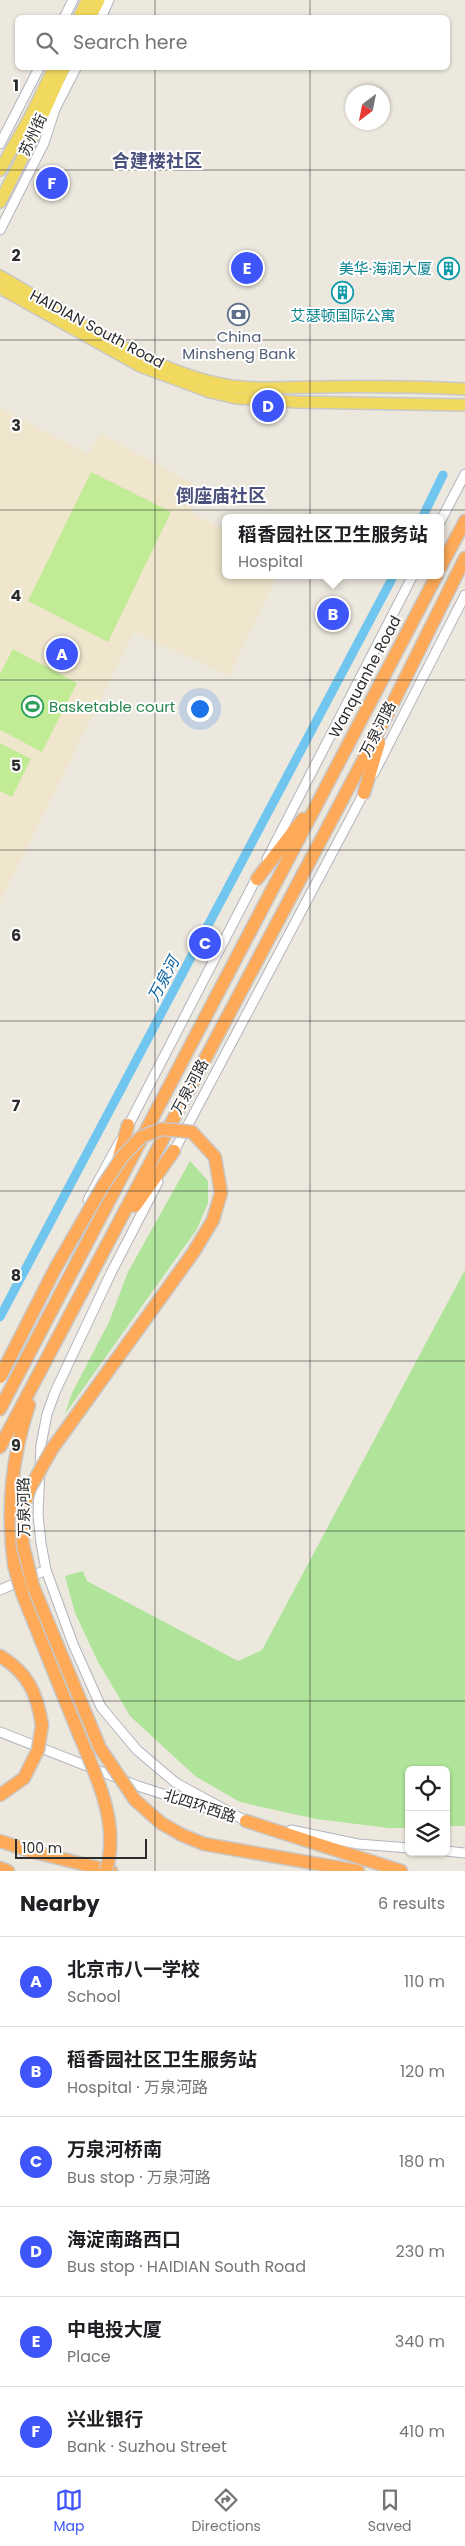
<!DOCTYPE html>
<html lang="en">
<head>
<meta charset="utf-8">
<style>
  :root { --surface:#fff; --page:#f6f6f6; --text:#202124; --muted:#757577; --line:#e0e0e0; --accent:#3e55fa }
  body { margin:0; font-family:Poppins,"Noto Sans SC",sans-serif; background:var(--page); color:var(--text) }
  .controls { position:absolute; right:15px; bottom:15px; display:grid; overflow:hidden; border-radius:8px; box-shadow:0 1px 4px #0004 }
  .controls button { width:45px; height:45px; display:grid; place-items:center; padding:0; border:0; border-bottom:1px solid var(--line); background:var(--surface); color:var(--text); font:25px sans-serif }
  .compass { position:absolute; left:345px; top:85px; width:45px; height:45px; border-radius:50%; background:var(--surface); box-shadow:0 1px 4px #0004; rotate:212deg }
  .scale { position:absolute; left:15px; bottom:12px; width:132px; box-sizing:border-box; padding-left:5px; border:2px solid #2c2c2c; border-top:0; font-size:14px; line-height:18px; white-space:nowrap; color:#2c2c2c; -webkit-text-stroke:4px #fff; paint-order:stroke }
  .you { position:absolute; left:199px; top:708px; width:18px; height:18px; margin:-12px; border:4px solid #fff; border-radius:50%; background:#1a73e8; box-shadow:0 0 0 8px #1a73e833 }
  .badge { display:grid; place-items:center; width:32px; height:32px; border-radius:50%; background:var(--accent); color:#fff; font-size:16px; font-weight:700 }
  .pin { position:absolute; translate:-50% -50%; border:2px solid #fff; box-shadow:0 1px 5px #0006 }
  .popup { position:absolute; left:222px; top:514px; width:222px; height:65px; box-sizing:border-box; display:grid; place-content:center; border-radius:8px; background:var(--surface); filter:drop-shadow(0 1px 4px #0005); font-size:16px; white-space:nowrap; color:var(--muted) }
  .popup b { font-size:19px; color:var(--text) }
  .popup::after { content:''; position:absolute; left:50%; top:100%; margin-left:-10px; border:10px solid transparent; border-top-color:var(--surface) }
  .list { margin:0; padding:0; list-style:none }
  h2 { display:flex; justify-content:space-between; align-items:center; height:65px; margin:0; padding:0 20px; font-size:21px }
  h2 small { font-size:16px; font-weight:400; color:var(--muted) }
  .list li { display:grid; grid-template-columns:32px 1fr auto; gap:15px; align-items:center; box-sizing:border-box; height:90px; padding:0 20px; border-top:1px solid var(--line) }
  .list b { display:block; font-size:19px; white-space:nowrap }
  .list p { margin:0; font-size:16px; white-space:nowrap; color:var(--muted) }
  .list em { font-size:16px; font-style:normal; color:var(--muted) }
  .icon { flex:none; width:28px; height:28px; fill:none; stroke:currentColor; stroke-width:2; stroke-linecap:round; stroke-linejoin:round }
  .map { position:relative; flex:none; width:465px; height:1871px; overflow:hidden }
  .search { position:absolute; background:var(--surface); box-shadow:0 1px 4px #0004; left:15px; right:15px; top:15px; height:55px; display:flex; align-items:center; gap:12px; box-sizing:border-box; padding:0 18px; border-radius:8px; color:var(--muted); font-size:19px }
  .sheet { height:605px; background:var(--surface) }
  nav { display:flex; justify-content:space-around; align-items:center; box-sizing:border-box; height:70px; border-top:1px solid var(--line); background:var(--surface); font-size:14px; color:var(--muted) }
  nav a { display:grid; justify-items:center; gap:2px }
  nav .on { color:var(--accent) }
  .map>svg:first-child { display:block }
  .education { fill:#efe6cd }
  .green { fill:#afe49a }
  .pitch { fill:#c2eb96 }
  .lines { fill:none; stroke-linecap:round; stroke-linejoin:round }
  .canal { stroke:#71c6ef; stroke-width:9 }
  .minor-casing { stroke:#b2b3bf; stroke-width:11 }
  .major-casing { stroke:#c8c8c8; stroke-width:14 }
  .highway-casing { stroke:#c8c8c8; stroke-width:15 }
  .minor { stroke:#fff; stroke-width:9 }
  .major { stroke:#f1d85f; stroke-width:11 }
  .highway { stroke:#feaa58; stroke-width:12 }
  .highway-bridge-casing { stroke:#c8c8c8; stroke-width:15; stroke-linecap:butt }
  .highway-bridge { stroke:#feaa58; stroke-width:12 }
  .grid { fill:none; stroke:#2c2c2c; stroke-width:1; stroke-opacity:0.55 }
  .labels { text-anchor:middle; stroke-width:4; stroke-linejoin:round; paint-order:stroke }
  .street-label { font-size:15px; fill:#2c2c2c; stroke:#fff }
  .culture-label { font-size:15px; fill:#0d838f; stroke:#fff; text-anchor:end }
  .service-label { font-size:15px; fill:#4e5e75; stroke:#fff }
  .leisure-label { font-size:15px; fill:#27864d; stroke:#fff; text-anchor:start }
  .water-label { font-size:16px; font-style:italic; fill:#0d639e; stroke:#fff }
  .quarter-label { font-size:18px; font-weight:bold; fill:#4b517d; stroke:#fff }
  .grid-label { font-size:16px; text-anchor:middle; font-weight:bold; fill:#2c2c2c; stroke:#fff; stroke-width:4; stroke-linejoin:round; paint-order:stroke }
</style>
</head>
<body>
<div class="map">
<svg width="465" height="1871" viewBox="0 0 465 1871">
  <rect width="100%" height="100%" fill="#ede8de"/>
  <path class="education" d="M0,408L89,454L100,433L201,488L191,512L225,530V575H278L229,676L134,632L0,903Z"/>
  <g class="green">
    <path d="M190,1161L208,1181V1203L197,1229L65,1414L72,1393L109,1322L128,1272Z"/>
    <path d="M465,1270V1826H446V1770H409V1828H389L316,1819L240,1802L195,1776L130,1716L97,1660L75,1613L65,1576L83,1571L87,1581L238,1661L262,1650Z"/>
  </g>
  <g class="pitch">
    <path d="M91,472L171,512L108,642L28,601Z"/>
    <path d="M13,649L77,683L42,752L0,730V674Z"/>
    <path d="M0,743L31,759L12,797L0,791Z"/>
  </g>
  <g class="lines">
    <g class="canal">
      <path d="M422,518L443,475"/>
      <path d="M0,1317L394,575"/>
    </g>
    <defs>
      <g id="minor">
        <path d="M64,18L73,0"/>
        <path d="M101,18L109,0"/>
        <path d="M0,144L39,68"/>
        <path d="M0,230L44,143L55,109L76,68"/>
        <path d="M440,522L465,474"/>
        <path d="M374,773L465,595"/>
        <path d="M267,859L413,575"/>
        <path d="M126,1130L258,875"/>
        <path d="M172,1155L366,789"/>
        <path d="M158,1182L111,1273L55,1392L47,1414L41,1445L38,1515L41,1543L46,1570L73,1644L101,1707L137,1750L176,1783L246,1821"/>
        <path d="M88,1200L120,1141"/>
        <path d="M0,1590L46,1570"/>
        <path d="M0,1732L138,1786L225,1814"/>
        <path d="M291,1830L358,1844L409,1848"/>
        <path d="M446,1851L465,1853"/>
      </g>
      <g id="major">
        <path d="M79,18L87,0"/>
        <path d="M90,18L99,0"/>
        <path d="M0,170L30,117L54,68"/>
        <path d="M0,202L33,137L64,68"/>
        <path d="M0,276C70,316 151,373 231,386C261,390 288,387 318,387C367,386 416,387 465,389"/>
        <path d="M0,288L140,366L210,392L236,398L296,402L465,405"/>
      </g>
      <g id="highway">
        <path d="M440,568L465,521"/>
        <path d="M364,793L379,743"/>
        <path d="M257,879L303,819"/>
        <path d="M117,1164L128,1125"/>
        <path d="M135,1206L174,1151"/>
        <path d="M0,1409L437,575"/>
        <path d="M0,1447L387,715L465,558"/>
        <path d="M14,1565C7,1509 11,1459 29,1405"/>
        <path d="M22,1593L76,1727"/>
        <path d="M0,1656C28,1673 37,1693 42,1725"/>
        <path d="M0,1795L24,1778"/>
        <path d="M246,1821L401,1871"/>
        <path d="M182,1835L204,1844L358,1871"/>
        <path d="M0,1841L30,1851L111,1871"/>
        <path d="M0,1868L8,1871"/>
      </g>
    </defs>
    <use href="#minor" class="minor-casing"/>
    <use href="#major" class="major-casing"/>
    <use href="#highway" class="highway-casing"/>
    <use href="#minor" class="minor"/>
    <use href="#major" class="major"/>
    <use href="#highway" class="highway"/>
    <defs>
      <g id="highway-bridge">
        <path d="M0,1377L56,1267L104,1184L122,1157L141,1137L162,1129L192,1132L215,1157L221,1193L213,1220L193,1253L52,1449L30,1488L24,1505L22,1523L23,1545L33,1586L100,1748L135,1800L161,1823L182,1835"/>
        <path d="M14,1565L22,1593"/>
        <path d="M76,1727C94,1772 121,1821 106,1871"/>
        <path d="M24,1778L38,1750L42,1725"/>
      </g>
    </defs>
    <use href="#highway-bridge" class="highway-bridge-casing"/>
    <use href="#highway-bridge" class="highway-bridge"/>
  </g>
  <path class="grid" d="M155,0V18M310,0V18M155,68V1871M310,68V1871M0,170H465M0,340H465M0,510H465M0,680H465M0,850H465M0,1021H465M0,1191H465M0,1361H465M0,1531H465M0,1701H465"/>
  <defs>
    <symbol id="building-ring" viewBox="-11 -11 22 22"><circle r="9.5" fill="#fff" stroke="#0f9aa8" stroke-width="1.5"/><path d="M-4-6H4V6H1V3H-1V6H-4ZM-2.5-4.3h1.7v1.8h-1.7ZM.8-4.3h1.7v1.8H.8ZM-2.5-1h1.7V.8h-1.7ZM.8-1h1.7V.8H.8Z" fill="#0f9aa8"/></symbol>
    <symbol id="bank-ring" viewBox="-11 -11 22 22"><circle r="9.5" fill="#fff" stroke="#5c6f8a" stroke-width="1.5"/><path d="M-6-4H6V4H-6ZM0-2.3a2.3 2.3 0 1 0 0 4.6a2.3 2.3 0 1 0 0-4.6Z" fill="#5c6f8a"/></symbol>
    <symbol id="stadium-ring" viewBox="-11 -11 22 22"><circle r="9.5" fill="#fff" stroke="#2e9e5b" stroke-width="1.5"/><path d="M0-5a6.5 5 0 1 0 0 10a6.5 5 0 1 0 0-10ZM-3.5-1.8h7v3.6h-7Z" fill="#2e9e5b"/></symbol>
  </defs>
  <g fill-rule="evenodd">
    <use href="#building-ring" x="436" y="256" width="25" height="25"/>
    <use href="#building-ring" x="330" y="280" width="25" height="25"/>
    <use href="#bank-ring" x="226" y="302" width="25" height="25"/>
    <use href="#stadium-ring" x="20" y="694" width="25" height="25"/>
  </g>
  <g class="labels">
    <g class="street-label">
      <text transform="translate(33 135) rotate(-65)" y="5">苏州街</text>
      <text transform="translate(97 329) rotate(28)" y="5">HAIDIAN South Road</text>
      <text transform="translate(365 677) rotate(-62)" y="5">Wanquanhe Road</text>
      <text transform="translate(378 729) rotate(-63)" y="5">万泉河路</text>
      <text transform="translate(190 1087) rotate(-62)" y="5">万泉河路</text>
      <text transform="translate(24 1507) rotate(-91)" y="5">万泉河路</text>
      <text transform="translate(200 1806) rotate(18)" y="5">北四环西路</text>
    </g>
    <g class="culture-label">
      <text x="432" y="274">美华·海润大厦</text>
      <text x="343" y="321" text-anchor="middle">艾瑟顿国际公寓</text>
    </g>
    <g class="service-label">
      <text x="239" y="342">China<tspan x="239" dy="17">Minsheng Bank</tspan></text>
    </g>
    <g class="leisure-label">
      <text x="49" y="712">Basketable court</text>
    </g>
    <g class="water-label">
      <text transform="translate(163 979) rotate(-62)" y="6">万泉河</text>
    </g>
    <g class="quarter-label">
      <text x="157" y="167">合建楼社区</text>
      <text x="221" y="502">倒座庙社区</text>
    </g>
  </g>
  <g class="grid-label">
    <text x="16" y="91">1</text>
    <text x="16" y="261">2</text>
    <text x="16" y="431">3</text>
    <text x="16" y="601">4</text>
    <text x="16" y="771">5</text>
    <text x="16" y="941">6</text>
    <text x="16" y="1111">7</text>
    <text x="16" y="1281">8</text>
    <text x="16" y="1451">9</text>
  </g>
</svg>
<div class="controls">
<button><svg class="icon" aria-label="locate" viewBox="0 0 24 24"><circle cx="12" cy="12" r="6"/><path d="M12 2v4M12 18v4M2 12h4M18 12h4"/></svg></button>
<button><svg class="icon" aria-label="layers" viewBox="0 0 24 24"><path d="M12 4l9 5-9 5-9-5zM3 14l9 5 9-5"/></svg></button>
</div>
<svg class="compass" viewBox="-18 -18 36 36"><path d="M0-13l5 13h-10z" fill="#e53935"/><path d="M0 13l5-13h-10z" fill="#757577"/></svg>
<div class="scale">100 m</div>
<div class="you"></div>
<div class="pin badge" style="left:62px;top:654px">A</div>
<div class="pin badge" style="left:333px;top:614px">B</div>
<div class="popup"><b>稻香园社区卫生服务站</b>Hospital</div>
<div class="pin badge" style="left:205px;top:943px">C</div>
<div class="pin badge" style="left:268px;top:406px">D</div>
<div class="pin badge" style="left:247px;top:268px">E</div>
<div class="pin badge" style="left:52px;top:183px">F</div>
<div class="search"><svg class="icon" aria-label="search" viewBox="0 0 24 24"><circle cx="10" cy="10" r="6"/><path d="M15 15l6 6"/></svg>Search here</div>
</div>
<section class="sheet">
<h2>Nearby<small>6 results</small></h2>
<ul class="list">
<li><span class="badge">A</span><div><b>北京市八一学校</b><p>School</p></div><em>110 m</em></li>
<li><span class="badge">B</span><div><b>稻香园社区卫生服务站</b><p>Hospital · 万泉河路</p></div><em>120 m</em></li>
<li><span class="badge">C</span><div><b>万泉河桥南</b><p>Bus stop · 万泉河路</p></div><em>180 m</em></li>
<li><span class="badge">D</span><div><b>海淀南路西口</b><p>Bus stop · HAIDIAN South Road</p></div><em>230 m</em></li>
<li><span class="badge">E</span><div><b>中电投大厦</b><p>Place</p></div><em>340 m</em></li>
<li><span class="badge">F</span><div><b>兴业银行</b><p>Bank · Suzhou Street</p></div><em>410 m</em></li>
</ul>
</section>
<nav>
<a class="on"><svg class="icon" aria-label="map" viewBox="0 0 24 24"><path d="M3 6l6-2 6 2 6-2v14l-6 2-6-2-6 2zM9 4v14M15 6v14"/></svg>Map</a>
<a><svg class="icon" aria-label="directions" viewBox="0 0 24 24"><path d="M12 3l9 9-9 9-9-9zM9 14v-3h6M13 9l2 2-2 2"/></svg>Directions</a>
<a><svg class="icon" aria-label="saved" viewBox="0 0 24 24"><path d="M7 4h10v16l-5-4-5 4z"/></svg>Saved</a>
</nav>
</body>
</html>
